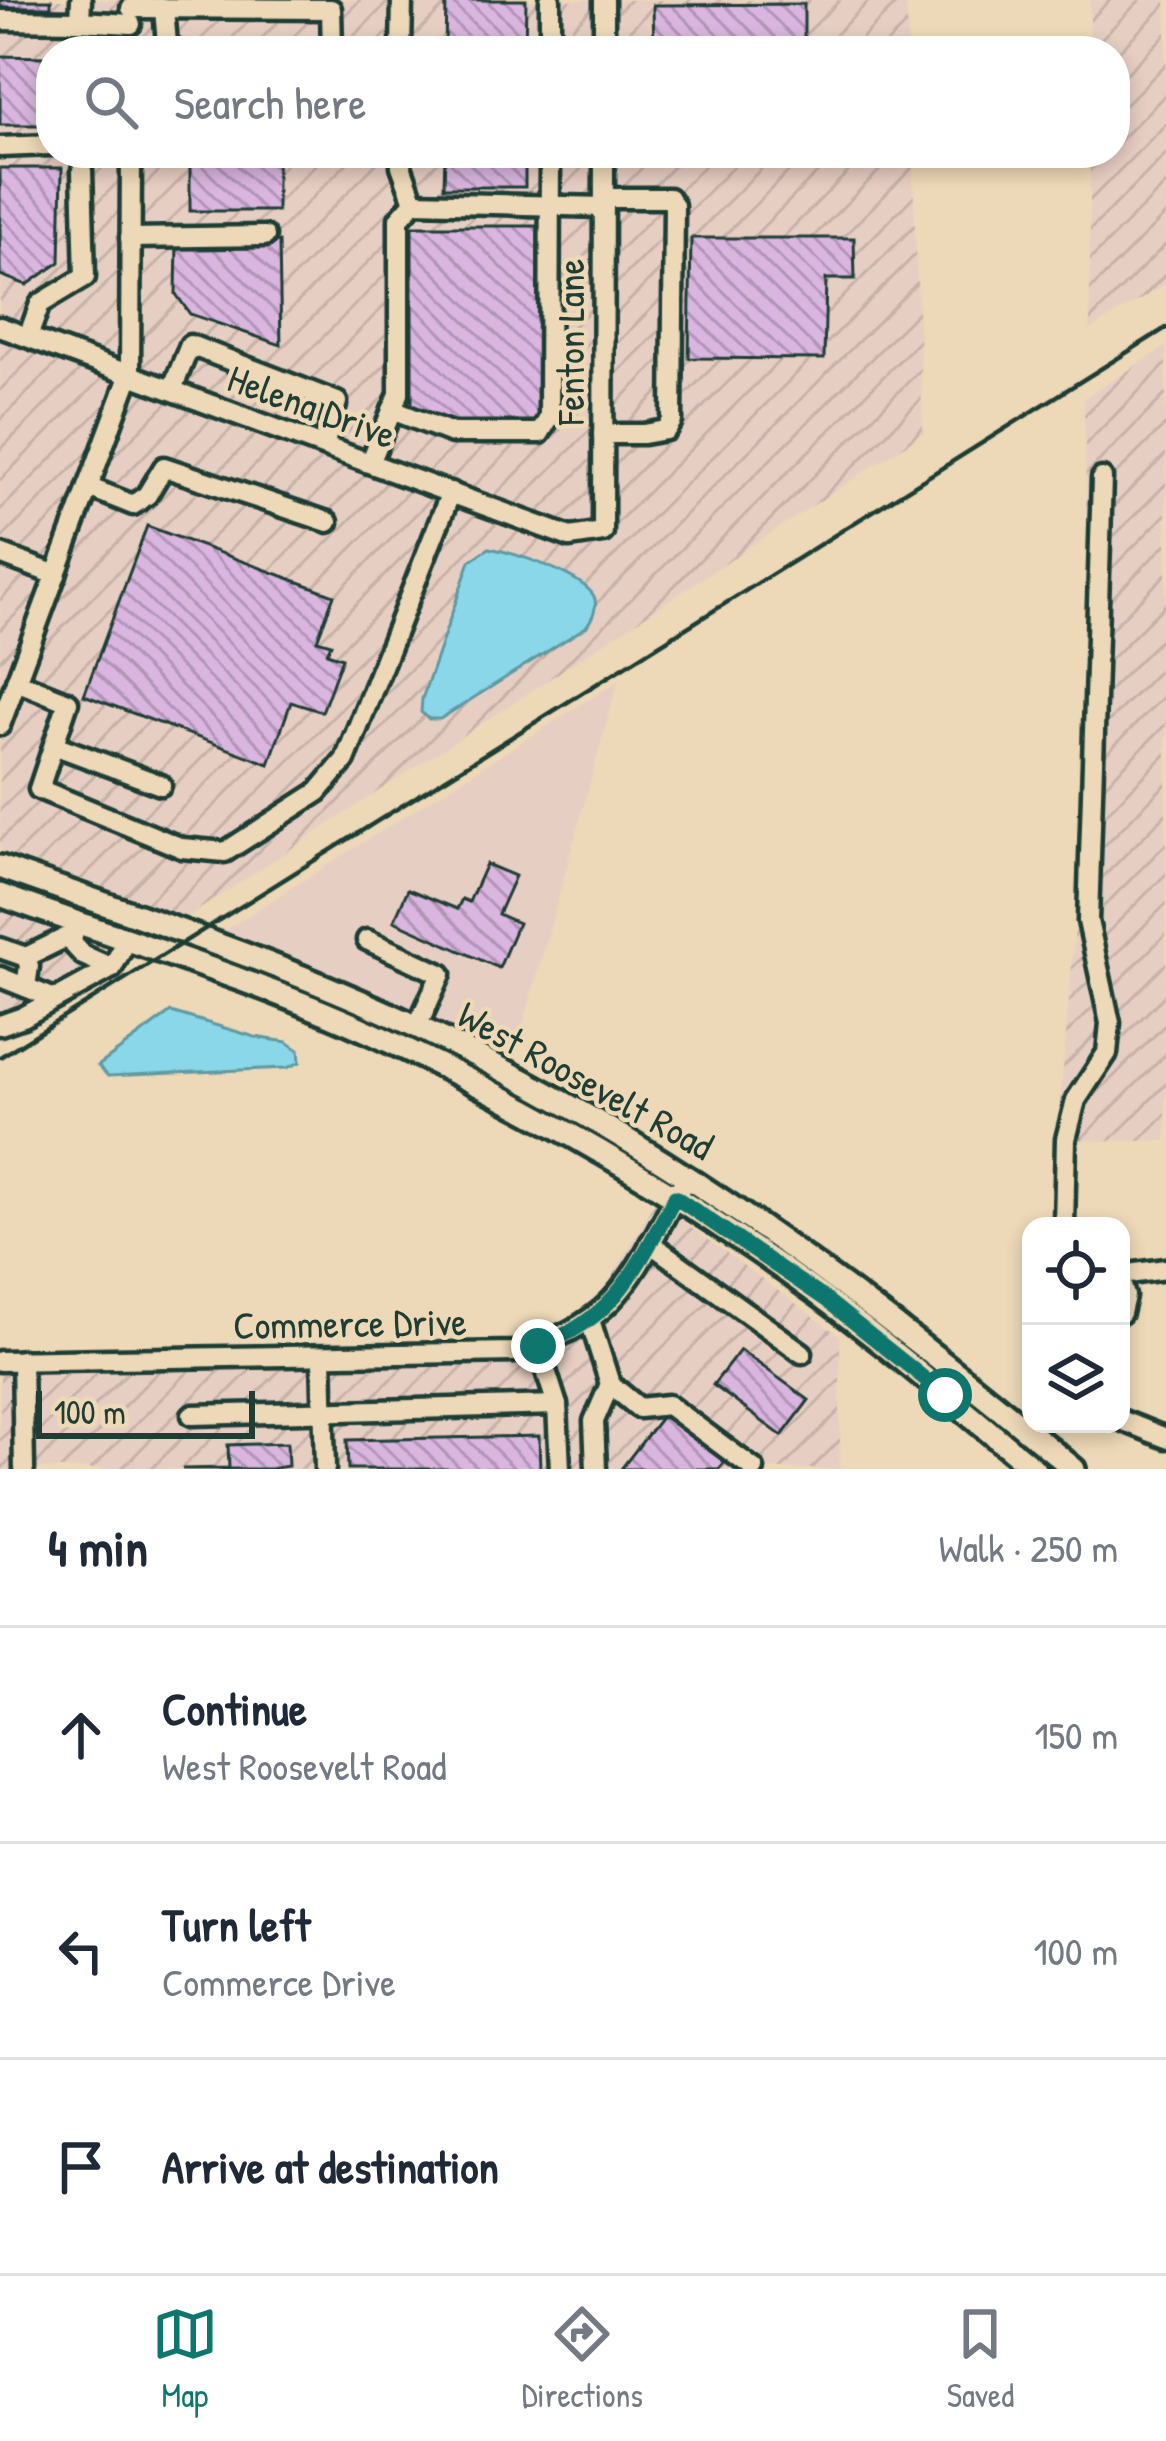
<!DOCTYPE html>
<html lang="en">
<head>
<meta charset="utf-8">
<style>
  :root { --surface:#fff; --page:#f6f6f7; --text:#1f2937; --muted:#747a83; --line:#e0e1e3; --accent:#0f766e }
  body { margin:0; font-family:"Patrick Hand",sans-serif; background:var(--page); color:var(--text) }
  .controls { position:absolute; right:36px; bottom:36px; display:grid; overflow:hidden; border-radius:24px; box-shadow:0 6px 18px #0003 }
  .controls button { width:108px; height:108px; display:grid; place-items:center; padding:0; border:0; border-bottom:3px solid var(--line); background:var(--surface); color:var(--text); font:60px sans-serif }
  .scale { position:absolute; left:36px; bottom:30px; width:219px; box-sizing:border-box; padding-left:12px; border:6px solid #1f3d34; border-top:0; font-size:33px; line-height:42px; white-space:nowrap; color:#1f3d34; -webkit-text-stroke:9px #edd8b7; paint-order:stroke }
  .stop { position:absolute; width:36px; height:36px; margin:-27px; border:9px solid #0f766e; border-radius:50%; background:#fff }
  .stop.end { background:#0f766e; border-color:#fff; box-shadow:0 3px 12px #0008 }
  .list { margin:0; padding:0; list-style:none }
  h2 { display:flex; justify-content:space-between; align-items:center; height:156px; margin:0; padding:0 48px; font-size:51px }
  h2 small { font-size:39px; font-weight:400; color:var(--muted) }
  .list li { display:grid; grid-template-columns:78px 1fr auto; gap:36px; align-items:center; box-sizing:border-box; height:216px; padding:0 48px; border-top:3px solid var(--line) }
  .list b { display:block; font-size:45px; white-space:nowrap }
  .list p { margin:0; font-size:39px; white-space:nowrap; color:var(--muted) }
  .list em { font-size:39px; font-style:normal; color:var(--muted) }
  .icon { flex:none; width:66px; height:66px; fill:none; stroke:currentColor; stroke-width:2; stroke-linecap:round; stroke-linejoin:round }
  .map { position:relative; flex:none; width:1166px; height:1469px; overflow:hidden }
  .search { position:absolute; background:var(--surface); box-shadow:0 6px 18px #0003; left:36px; right:36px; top:36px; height:132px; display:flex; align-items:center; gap:30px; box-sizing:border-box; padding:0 42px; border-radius:48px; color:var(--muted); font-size:45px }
  .sheet { height:804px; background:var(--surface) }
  nav { display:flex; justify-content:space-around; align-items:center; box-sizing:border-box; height:168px; border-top:3px solid var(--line); background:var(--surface); font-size:33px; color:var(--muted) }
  nav a { display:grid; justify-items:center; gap:6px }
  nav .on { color:var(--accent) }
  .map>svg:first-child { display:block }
  .built { fill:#e7cec3 }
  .industrial { fill:url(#industrial-furrows) }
  .water { fill:#89d7e9; stroke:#5f99a1; stroke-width:3 }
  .building { fill:url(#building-back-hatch); stroke:#1f3d34; stroke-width:3 }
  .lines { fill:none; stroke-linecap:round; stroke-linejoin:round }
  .minor-casing { stroke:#1f3d34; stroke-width:27 }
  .major-casing { stroke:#1f3d34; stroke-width:30 }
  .minor { stroke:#edd8b7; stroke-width:18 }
  .major { stroke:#edd8b7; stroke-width:21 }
  .rail { stroke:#1f3d34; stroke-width:4.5 }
  .route { stroke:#0f766e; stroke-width:15 }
  .labels { text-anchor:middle; stroke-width:9; stroke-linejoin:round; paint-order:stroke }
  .street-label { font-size:39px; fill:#1f3d34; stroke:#edd8b7 }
</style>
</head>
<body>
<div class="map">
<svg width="1166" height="1469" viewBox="0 0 1166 1469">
  <defs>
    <pattern id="industrial-furrows" width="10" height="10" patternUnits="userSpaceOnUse" patternTransform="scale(3)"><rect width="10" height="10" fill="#e7cec3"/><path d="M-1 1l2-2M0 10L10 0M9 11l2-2" fill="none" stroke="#c6b2a8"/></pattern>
    <pattern id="building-back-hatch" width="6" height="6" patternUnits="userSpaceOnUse" patternTransform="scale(3)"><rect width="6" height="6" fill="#dab5df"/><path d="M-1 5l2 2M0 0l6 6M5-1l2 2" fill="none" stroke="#b094b6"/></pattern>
  </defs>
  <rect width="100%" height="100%" fill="#edd8b7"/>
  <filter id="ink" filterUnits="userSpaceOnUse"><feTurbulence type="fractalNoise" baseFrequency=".00833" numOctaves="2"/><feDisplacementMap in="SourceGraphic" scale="24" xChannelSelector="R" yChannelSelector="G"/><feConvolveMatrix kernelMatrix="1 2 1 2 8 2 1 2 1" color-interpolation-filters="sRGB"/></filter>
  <g filter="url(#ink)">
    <path class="built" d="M618,681L512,1065L222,932Z"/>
    <g class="industrial">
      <path d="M0,0H906L908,51H51V153H912L923,433L186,918L0,850Z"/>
      <path d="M1090,0H1166V284L1090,330V153H1115V51H1090Z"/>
      <path d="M1166,347V1141L1057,1140L1075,928L1087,536L1084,398Z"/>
      <path d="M0,902L144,954L0,1041Z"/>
      <path d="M655,1201L840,1336V1469H0V1350L497,1342L557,1327L603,1294Z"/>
    </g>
    <g class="water">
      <path d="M489,548C512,552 588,576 595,599C597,610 592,619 586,627L440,719H429L421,712L422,699L470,561Z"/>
      <path d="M171,1012L255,1037L287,1042L299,1050L300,1062L287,1068L108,1076L98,1066Z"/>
    </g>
    <g class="building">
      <rect x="0" y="0" width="51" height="7"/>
      <path d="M446,0H526L525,51H445Z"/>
      <path d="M804,4V51H654L653,5Z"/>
      <path d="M0,56L46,57V73H51V125H0Z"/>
      <path d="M445,153H525V187H444Z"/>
      <rect x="190" y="158" width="87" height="53"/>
      <path d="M0,168H62L60,262L27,285L0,275Z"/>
      <path d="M412,226H538V425L455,426L412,409Z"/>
      <path d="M691,238H854L855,279H826L824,359L689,358Z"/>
      <path d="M279,242L281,345L190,314L176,294L177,243Z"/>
      <path d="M147,526L334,595L317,640L331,644L327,653L342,658L322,712L291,702L269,764L84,695Z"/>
      <path d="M486,864L515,876L498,914L518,923L499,968L394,921L408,889L457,909L462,899L469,902Z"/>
      <path d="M740,1350L809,1400L782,1436L713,1385Z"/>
      <path d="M666,1411L730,1456L719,1469H621Z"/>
      <path d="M539,1436L540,1469H348L347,1440Z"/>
      <path d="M287,1443L288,1466L270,1469H182L229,1468L228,1445Z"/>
    </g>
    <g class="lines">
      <defs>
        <g id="minor">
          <path d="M81,0L80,21L131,24"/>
          <path d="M550,0V51"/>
          <path d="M131,8L331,9L332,51"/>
          <path d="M164,9L167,44L176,51"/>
          <path d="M0,20L80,21"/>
          <path d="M80,51L131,49"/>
          <path d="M401,51L402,0"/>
          <path d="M604,51V0"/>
          <path d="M0,147L51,145"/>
          <path d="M401,153V166L414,202"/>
          <path d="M130,238L265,236"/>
          <path d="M0,327L570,537L603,532L604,153"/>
          <path d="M28,337L40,304L85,277L82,170"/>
          <path d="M172,389L190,345L337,402L324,446"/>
          <path d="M392,410L452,433H540L549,418L550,153"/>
          <path d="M603,434H644L666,430L672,421L674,205L669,198H604"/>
          <path d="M370,463L399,394V219L414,202L604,207"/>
          <path d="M88,487L133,505L147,495L164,467L328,522"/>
          <path d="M0,554L56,575"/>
          <path d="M16,681L68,702L39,789L182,848L225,852L318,792L345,760L451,492"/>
          <path d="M0,725L130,374L131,153"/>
          <path d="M54,745L161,785"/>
          <path d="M75,923L72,943L83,955L112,968"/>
          <path d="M367,940L441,974L417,1027"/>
          <path d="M0,948L26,957L29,966L26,987"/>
          <path d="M26,957L71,935"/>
          <path d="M0,977L55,999"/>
          <path d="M0,1025L23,1017L112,968L127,940"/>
          <path d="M1064,1226L1066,1139L1076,1100L1107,1053L1110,1023L1088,921L1102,478"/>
          <path d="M650,1243L802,1353"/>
          <path d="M1121,1275L1166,1269"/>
          <path d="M1121,1283L1125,1296L1121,1313"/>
          <path d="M590,1320L610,1384L639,1408L668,1405L754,1469"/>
          <path d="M538,1346L557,1405L560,1469"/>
          <path d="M322,1356L325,1469"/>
          <path d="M22,1360L24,1469"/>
          <path d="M0,1361L515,1352C626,1322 635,1267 687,1176"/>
          <path d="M192,1415L557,1405"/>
          <path d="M1121,1420L1166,1438"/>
          <path d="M596,1469L594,1421L610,1384"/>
        </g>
        <g id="major">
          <path d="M0,867C143,918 288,965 426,1031C670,1147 867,1297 1074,1469"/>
          <path d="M0,895C122,940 248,977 367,1031C527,1104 680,1193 822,1297C895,1351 964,1411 1034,1469"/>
        </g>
      </defs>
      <use href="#minor" class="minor-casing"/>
      <use href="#major" class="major-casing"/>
      <use href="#minor" class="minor"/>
      <use href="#major" class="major"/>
      <path class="rail" d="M0,1057L1166,328"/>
    </g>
  </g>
  <g class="lines" filter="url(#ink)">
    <path class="route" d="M538,1346C617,1319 638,1265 675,1197L825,1299L945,1395"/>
  </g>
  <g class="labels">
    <g class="street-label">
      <text transform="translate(570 342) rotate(-90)" y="14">Fenton Lane</text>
      <text transform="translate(312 406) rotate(20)" y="14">Helena Drive</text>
      <text transform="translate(586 1080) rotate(29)" y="14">West Roosevelt Road</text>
      <text transform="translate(350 1323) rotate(-1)" y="14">Commerce Drive</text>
    </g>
  </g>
</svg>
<div class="controls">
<button><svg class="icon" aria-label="locate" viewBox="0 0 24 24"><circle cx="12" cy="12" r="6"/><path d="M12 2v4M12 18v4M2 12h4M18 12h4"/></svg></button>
<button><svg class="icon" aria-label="layers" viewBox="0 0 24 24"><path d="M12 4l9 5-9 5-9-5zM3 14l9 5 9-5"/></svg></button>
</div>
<div class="scale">100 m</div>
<div class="stop" style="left:945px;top:1395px"></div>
<div class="stop end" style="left:538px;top:1346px"></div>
<div class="search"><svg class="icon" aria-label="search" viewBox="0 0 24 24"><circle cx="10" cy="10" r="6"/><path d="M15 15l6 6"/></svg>Search here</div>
</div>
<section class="sheet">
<h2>4 min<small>Walk · 250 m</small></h2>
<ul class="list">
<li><svg class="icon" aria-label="ahead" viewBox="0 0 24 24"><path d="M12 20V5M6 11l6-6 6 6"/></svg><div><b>Continue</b><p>West Roosevelt Road</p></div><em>150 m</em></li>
<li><svg class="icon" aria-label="left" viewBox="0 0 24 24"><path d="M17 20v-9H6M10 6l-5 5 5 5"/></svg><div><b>Turn left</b><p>Commerce Drive</p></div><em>100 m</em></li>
<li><svg class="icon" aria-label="arrive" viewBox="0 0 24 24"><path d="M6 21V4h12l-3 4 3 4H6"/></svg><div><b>Arrive at destination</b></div></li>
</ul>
</section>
<nav>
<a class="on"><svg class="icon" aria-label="map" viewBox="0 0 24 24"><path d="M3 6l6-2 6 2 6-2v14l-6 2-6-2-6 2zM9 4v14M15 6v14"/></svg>Map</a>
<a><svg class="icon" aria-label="directions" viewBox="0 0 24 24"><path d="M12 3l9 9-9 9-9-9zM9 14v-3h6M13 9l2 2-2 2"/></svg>Directions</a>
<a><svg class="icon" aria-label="saved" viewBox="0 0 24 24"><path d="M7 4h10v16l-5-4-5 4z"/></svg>Saved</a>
</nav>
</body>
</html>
